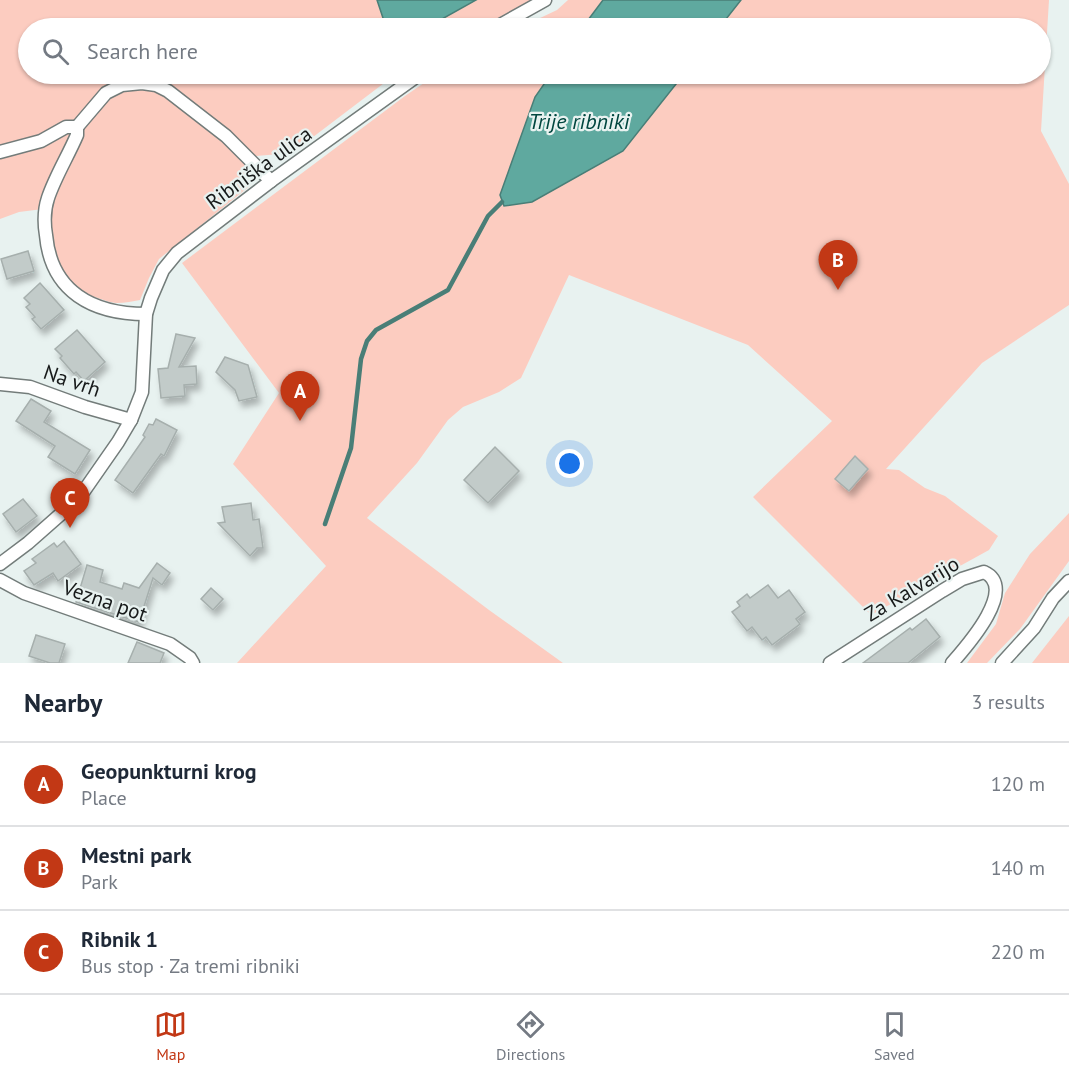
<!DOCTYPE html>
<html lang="en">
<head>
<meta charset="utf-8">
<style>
  :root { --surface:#fff; --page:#f6f6f7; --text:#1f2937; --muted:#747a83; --line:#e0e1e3; --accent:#c23815 }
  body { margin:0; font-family:"PT Sans",sans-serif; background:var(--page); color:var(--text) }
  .you { position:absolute; left:570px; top:464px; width:21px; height:21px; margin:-15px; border:4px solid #fff; border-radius:50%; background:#1a73e8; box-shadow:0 0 0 9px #1a73e833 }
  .badge { display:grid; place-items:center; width:39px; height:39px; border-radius:50%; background:var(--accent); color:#fff; font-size:20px; font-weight:700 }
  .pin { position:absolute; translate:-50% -50px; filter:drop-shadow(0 2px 3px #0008) }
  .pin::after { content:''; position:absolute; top:32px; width:21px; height:18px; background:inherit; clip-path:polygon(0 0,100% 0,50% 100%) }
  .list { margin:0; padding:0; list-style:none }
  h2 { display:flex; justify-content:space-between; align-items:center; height:78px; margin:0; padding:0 24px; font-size:26px }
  h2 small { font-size:20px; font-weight:400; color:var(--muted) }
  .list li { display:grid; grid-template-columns:39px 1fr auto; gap:18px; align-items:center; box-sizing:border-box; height:84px; padding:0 24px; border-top:2px solid var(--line) }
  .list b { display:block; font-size:22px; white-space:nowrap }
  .list p { margin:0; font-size:20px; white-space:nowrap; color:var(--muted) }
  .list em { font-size:20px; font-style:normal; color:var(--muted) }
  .icon { flex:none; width:33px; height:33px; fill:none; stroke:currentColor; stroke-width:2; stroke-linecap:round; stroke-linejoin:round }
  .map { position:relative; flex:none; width:1069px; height:663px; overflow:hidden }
  .search { position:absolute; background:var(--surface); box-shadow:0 2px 4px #0004; left:18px; right:18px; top:18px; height:66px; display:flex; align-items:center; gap:15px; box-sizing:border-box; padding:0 21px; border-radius:33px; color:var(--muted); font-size:22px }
  .sheet { height:330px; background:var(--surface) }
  nav { display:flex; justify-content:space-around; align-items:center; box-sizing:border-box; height:84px; border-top:2px solid var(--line); background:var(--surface); font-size:16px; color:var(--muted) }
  nav a { display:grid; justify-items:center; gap:3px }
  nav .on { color:var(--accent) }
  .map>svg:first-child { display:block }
  .green { fill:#fcccc0 }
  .water { fill:#5fa99f; stroke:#497e77; stroke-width:1.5 }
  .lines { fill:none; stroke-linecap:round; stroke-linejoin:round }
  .stream { stroke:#497e77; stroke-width:4.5 }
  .building { fill:#c2cbc9; stroke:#a6afad; stroke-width:1.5; filter:url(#shadow) }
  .street-casing { stroke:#737c7a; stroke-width:15 }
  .street { stroke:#fff; stroke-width:12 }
  .labels { text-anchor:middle; stroke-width:4.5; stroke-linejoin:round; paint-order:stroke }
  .street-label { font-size:21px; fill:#171a1a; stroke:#e8f2f0 }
  .water-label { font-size:22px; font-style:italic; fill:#00463f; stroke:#e8f2f0 }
</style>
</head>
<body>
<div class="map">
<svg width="1069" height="663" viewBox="0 0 1069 663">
  <defs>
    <filter id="shadow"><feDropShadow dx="3.5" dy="6" stdDeviation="3" flood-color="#0004"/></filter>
  </defs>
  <rect width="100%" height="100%" fill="#e8f2f0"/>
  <g class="green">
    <path d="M0,0H377L386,27L390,28H28V74H396L292,153L256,156L251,185L159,259L149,278L140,300C133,301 125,303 117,303C110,303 102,299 94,297C54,284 51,244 51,208L19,212L0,219Z"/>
    <path d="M476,0H535L481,28H426Z"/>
    <path d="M568,0H1049L1041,131L1069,184V305L982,363L886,469L899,470L925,488L945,496L998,536L989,550L871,615L753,497L832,421L748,345L569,275L521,378L499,392L463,407L448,420L417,463L367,518L489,610L563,663H237L326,566L233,464L279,393L182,263L405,96L437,74H1040V28H519L557,10Z"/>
    <path d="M1069,513V561L1020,629L987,663H967L996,624L1005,593L1030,554Z"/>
    <path d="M1069,616V663H1032Z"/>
  </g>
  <g class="water">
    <path d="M377,0H476L426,28H390L386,27Z"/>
    <path d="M603,0H741L719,28H582Z"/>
    <path d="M551,74H684L623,151L532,202L504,206L500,195L535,97Z"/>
  </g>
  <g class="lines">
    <path class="stream" d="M325,524L351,448L361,359L367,341L376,330L448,290L488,216L502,202"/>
  </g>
  <g class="building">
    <path d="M28,251L34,271L7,279L1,259Z"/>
    <path d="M40,283L64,310L41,329L32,319L35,317L26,307L30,304L24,298Z"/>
    <path d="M77,330L105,362L84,381L76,372L74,374L60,358L62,356L55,349Z"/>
    <path d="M176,334L195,338L179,367L196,366L197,384L184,385L185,396L161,398L158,369L168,368Z"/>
    <path d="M225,357L248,365L257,397L239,401L235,390L216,372Z"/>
    <path d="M31,399L51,411L44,422L90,450L75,474L48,457L55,446L16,421Z"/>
    <path d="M156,419L177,430L164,456L161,454L133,493L115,480L145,437L143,435L149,424L153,425Z"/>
    <path d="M495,447L519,471L488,503L464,480Z"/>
    <path d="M855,456L868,469L849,491L835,479Z"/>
    <path d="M23,499L37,516L16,532L3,514Z"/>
    <path d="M251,503L253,520L259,519L263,548H257L250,556L218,523L225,522L222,507Z"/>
    <path d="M64,541L81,564L58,581L53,573L34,585L24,571L36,563L32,559L54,543L57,547Z"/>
    <path d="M157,563L170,573L162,585L153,578L139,622L76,602L87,565L103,570L100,582L122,589L124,583L139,588Z"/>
    <path d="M768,585L778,598L789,590L805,612L796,619L800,624L772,645L766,637L762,640L752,627L747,631L732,612L740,606L737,602L747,594L750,598Z"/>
    <path d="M211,588L223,599L213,610L201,599Z"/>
    <path d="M926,619L940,637L908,663H863L910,628L912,630Z"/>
    <path d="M36,635L65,644L59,663H50L29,656Z"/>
    <path d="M137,642L164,653L160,663H128Z"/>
  </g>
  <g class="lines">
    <defs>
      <g id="street">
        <path d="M495,28L545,0"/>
        <path d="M77,127V135C68,156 55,177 48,198C44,210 44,223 46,235C51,292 93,314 146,314"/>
        <path d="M77,127L106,93L122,85L142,83L156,85L168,91L226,136L271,181"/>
        <path d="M0,152L41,141L66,127H77"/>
        <path d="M0,384L30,387L85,407L131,420"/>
        <path d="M0,564L28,543L79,498L118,442L131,420L142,392L146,314L151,298L163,270L177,253L271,181L420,74"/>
        <path d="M0,580L24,593L170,644L190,658L193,663"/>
        <path d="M830,663L942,591L962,579L984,572C1019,588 966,647 952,663"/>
        <path d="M1002,663L1034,628L1053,598L1069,581"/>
      </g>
    </defs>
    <use href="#street" class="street-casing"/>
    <use href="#street" class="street"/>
  </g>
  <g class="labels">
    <g class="street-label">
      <text transform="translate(259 168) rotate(-36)" y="7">Ribniška ulica</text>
      <text transform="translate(72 381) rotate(19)" y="7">Na vrh</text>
      <text transform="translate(912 589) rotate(-31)" y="7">Za Kalvarijo</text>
      <text transform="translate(105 601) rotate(19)" y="7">Vezna pot</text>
    </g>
    <g class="water-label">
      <text x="579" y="129">Trije ribniki</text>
    </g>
  </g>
</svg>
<div class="you"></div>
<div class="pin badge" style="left:300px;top:421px">A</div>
<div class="pin badge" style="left:838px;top:290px">B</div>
<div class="pin badge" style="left:70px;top:528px">C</div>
<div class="search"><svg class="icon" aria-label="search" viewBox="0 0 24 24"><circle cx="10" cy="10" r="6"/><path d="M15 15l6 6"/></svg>Search here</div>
</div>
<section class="sheet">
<h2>Nearby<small>3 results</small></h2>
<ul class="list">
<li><span class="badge">A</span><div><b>Geopunkturni krog</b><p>Place</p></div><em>120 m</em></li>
<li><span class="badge">B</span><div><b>Mestni park</b><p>Park</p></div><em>140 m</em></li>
<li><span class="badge">C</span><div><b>Ribnik 1</b><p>Bus stop · Za tremi ribniki</p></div><em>220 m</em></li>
</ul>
</section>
<nav>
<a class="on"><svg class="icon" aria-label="map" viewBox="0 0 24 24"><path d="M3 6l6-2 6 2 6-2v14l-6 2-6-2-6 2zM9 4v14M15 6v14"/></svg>Map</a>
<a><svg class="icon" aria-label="directions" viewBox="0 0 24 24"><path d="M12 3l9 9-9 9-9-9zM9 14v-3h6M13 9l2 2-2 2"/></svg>Directions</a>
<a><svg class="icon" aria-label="saved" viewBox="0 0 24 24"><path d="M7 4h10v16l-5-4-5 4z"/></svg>Saved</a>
</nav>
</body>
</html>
